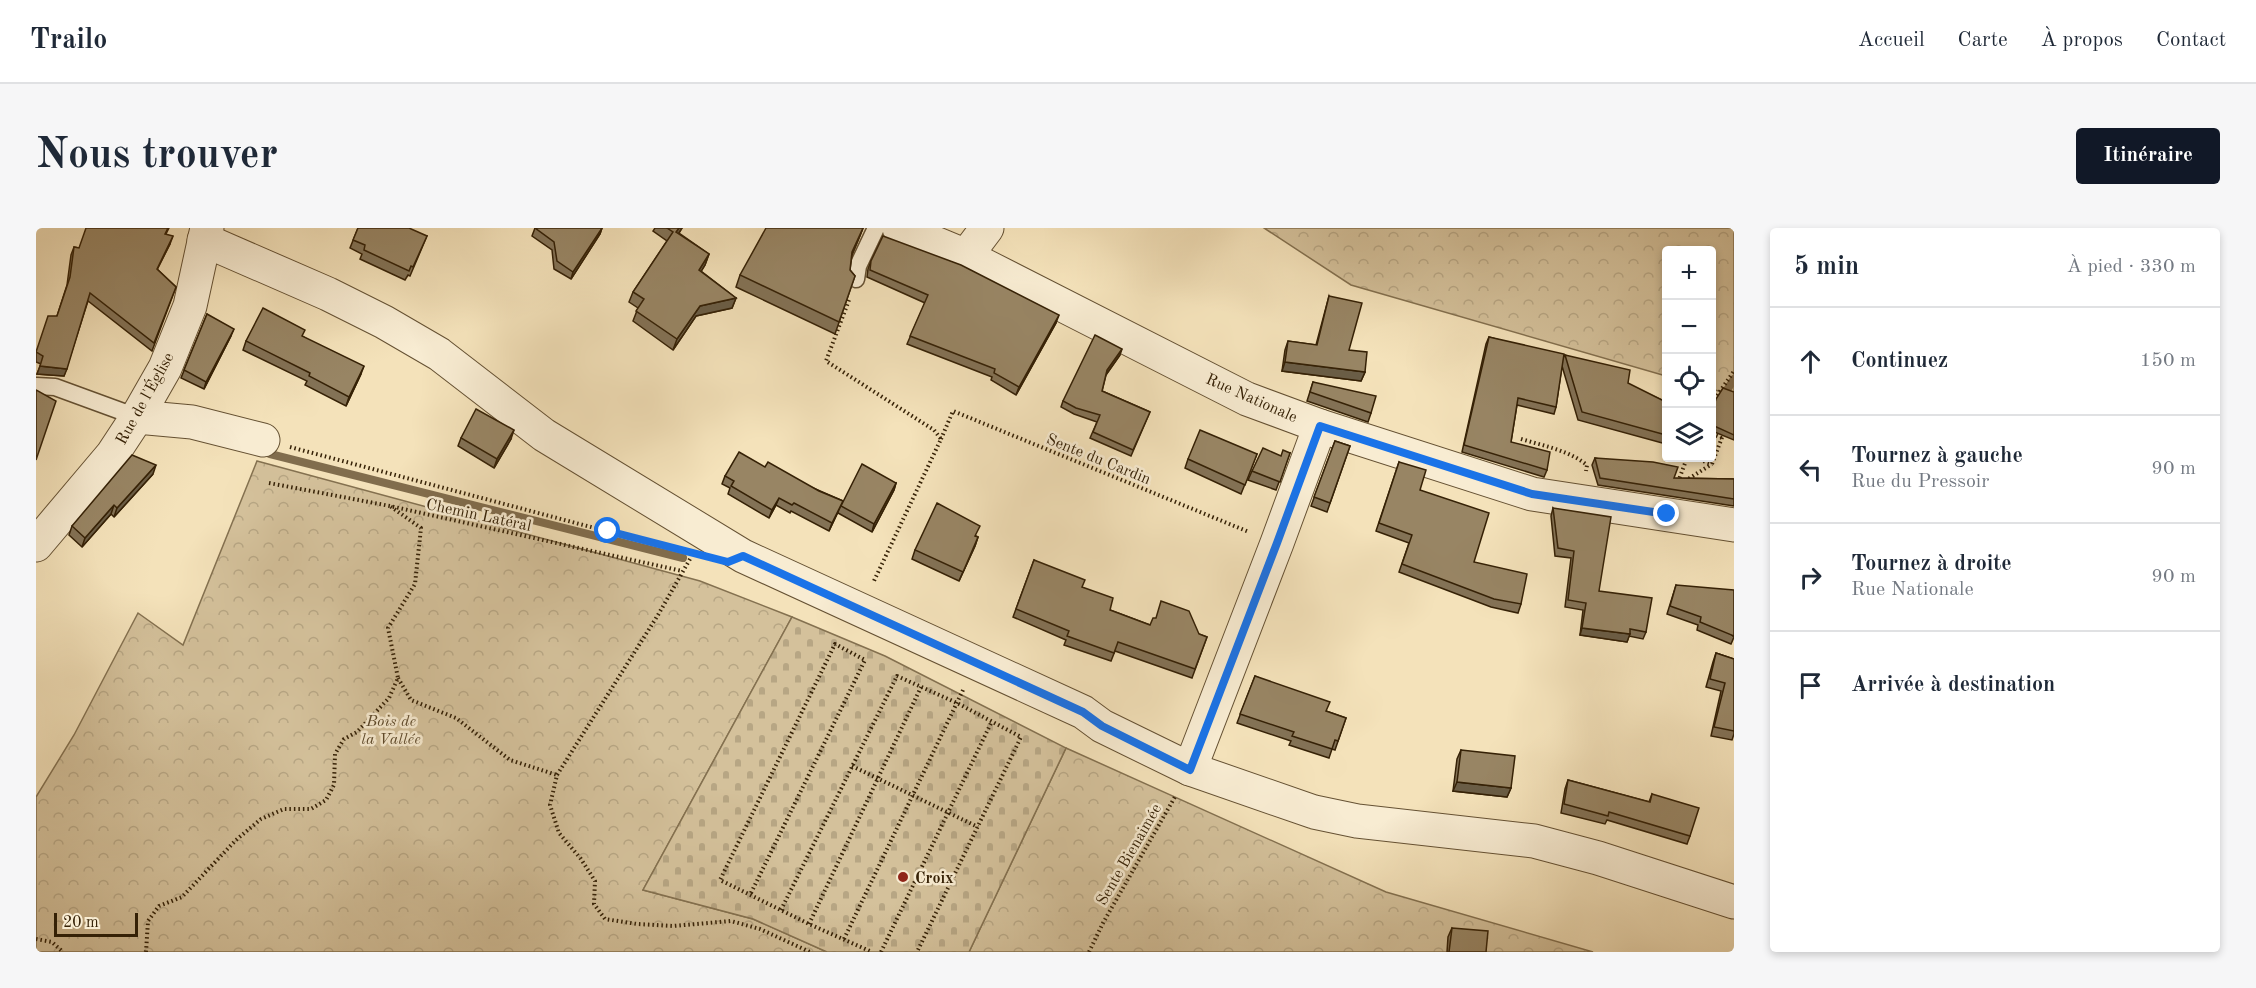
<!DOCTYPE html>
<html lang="fr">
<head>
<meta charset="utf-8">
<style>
  :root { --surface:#fff; --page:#f6f6f7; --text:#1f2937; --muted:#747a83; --line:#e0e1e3; --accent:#111827 }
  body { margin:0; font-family:"Old Standard TT",serif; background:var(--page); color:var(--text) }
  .controls { position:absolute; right:18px; top:18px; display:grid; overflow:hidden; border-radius:6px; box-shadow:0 3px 9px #0003 }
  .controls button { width:54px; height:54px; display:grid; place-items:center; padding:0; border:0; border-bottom:2px solid var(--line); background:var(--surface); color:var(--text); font:30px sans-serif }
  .scale { position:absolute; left:18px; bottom:15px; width:84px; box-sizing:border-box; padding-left:6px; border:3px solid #352106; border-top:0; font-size:16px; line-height:21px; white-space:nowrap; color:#352106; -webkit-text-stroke:4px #f8ecd2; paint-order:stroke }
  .stop { position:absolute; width:18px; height:18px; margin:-14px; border:4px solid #1a73e8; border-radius:50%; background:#fff }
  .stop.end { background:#1a73e8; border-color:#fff; box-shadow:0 2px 6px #0008 }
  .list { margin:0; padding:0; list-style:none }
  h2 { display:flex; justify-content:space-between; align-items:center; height:78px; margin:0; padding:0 24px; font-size:26px }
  h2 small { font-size:20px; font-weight:400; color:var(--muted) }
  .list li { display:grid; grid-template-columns:39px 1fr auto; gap:18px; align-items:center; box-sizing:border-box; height:108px; padding:0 24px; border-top:2px solid var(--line) }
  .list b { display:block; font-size:22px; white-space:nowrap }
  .list p { margin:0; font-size:20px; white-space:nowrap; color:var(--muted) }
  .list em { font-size:20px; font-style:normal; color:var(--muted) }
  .icon { flex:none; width:33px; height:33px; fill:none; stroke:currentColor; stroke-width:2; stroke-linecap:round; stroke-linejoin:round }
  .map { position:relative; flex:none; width:1698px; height:724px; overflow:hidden; border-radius:6px }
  header { display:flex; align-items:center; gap:36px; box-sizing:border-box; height:84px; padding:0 30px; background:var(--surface); border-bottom:2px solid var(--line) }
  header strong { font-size:28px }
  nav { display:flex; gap:33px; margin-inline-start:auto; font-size:21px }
  .intro { display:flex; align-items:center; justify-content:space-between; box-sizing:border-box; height:144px; padding:0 36px }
  h1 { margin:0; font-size:42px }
  .button { padding:15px 27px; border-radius:6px; background:var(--accent); color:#fff; font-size:21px; font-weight:700 }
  main { display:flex; gap:36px; padding:0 36px }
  aside { flex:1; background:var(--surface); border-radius:6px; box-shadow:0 3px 9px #0003 }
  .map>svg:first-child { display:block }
  .forest { fill:url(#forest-crowns); stroke:#847150; stroke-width:1.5 }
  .cemetery { fill:url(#cemetery-stones); stroke:#847150; stroke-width:1.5 }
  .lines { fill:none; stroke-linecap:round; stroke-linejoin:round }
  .stream { stroke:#816d4d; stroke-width:8 }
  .service-casing { stroke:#655133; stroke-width:19 }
  .minor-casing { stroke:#655133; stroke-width:35 }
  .tertiary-casing { stroke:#655133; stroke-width:35 }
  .path { stroke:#352106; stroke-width:4; stroke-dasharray:1.5 3; stroke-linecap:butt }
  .service { stroke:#f8ecd2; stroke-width:16 }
  .minor { stroke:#f8ecd2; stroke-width:33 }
  .tertiary { stroke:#f8ecd2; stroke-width:33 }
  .wall { fill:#837256; stroke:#352106; stroke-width:1.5 }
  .shaded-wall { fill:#6a5d46; stroke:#352106; stroke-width:1.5 }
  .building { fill:#988564; stroke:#352106; stroke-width:1.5 }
  .route { stroke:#1a73e8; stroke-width:8 }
  .poi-dot { fill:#8f2418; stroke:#f8ecd2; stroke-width:2 }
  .labels { text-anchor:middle; stroke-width:5; stroke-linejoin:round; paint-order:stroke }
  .street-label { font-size:16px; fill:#352106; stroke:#f8ecd2 }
  .park-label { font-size:16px; font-style:italic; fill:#5d492b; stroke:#f8ecd2 }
  .poi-label { font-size:16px; font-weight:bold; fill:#352106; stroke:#f8ecd2; text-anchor:start }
</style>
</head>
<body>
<header>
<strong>Trailo</strong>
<nav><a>Accueil</a><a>Carte</a><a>À propos</a><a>Contact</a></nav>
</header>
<div class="intro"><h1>Nous trouver</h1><a class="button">Itinéraire</a></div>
<main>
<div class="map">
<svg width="1698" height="724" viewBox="0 0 1698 724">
  <defs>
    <pattern id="forest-crowns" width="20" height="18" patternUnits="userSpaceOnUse" patternTransform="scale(1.5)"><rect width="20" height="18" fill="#d4c19b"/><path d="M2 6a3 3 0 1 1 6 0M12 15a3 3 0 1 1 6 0" fill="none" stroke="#b7a684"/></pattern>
    <pattern id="cemetery-stones" width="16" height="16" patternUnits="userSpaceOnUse" patternTransform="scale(1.5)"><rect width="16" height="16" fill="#d4c19b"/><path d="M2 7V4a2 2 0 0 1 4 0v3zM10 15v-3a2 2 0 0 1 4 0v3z" fill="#b7a684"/></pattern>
  </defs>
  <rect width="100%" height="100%" fill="#f4e2ba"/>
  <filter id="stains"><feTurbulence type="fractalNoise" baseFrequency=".00333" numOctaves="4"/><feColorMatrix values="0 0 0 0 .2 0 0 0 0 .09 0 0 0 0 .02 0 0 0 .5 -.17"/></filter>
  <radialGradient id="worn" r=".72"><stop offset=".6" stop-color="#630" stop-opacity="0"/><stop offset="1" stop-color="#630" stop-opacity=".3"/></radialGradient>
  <g class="forest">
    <path d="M1228,0H1698V168L1676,161V22H1630V148L1315,57Z"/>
    <path d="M221,233L664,353L756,389L607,662L717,691L791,724H0V569L38,507L102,385L147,417Z"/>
    <path d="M1030,520L1350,664L1557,724H933Z"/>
  </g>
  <path class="cemetery" d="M756,389L849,428L1030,520L933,724H791L717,691L607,662Z"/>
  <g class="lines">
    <g class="stream">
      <path d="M1691,162L1698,151"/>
      <path d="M234,226L647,330"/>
    </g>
    <defs>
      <g id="service">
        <path d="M820,51L822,38L840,0"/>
        <path d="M0,158L19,159L101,189"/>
      </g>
      <g id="minor">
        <path d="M168,12L292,66L348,94L403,126L508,207L707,328L1047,484L1066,498L1154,541L1278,584L1321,593L1498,613L1562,630L1698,674"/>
        <path d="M930,28L951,0"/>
        <path d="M101,189L156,194L227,212"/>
        <path d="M0,317L76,227L101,189L129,140L154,78L171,0"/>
        <path d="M1154,541L1241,315L1284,198"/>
      </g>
      <path id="tertiary" d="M863,0L930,28L1211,171L1284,198L1496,266L1698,297"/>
    </defs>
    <use href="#service" class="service-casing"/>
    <use href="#minor" class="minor-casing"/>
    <use href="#tertiary" class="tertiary-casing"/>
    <g class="path">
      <path d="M813,72L790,133L898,202L905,211L837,355"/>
      <path d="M1676,175L1698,143"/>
      <path d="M1676,206L1686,210"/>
      <path d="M905,211L917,183L1213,304"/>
      <path d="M1485,211C1508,218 1532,222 1551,237L1550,243"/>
      <path d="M254,219L630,319"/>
      <path d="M1659,230L1676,236"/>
      <path d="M1676,236L1688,204"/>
      <path d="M1649,253L1676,236"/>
      <path d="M1642,254L1651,230"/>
      <path d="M233,255L354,278L646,343"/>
      <path d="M654,331L622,387L521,547L514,577L523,605L545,631L559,653L558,676L569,691L601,696L637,698L695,693L724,701L774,724"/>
      <path d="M362,450L375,472L420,490L474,532L521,547"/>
      <path d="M816,538L942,599"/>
      <path d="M715,665L829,432L799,416L684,652L773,696L836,724"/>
      <path d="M745,682L861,448L921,475L985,509L881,724"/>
      <path d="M773,696L885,459"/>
      <path d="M0,711L16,714L27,724"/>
      <path d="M808,711L927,462"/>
      <path d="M110,724L112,693L123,678L146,669L200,612L225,591L248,581H275L290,572L298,557L299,526L308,511L321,504L353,470L362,450L352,400L379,356L385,300L354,278"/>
      <path d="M845,724L956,493"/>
      <path d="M1053,724L1067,695L1140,567"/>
    </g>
    <use href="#service" class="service"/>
    <use href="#minor" class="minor"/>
    <use href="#tertiary" class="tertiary"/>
  </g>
  <g class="wall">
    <path d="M133,0L130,6L134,16L121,41L140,59L116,123L52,73L28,148L1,146L5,136L0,134V124L21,88L31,57L35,27L38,19L43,20Z"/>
    <path d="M322,0L391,8L374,48L372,47L369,52L324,31L326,26L314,20Z"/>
    <path d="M499,0H566L564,6L535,51L518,41L516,22L496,8Z"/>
    <path d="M619,0H646L643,5L673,26L669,37L665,43L700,70L696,80L660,88L637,122L597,93L602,80L593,74L597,64L631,13L617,3Z"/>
    <path d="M827,0L816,27L814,42L819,48L799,106L700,59L704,47Z"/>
    <path d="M835,33L1020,95L980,167L955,152L956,149L871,116L889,75L831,49L832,41Z"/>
    <path d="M1293,68L1313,122L1329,144L1325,153L1246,143L1249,122L1252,113L1280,117Z"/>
    <path d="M171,86L195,108L168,161L145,150Z"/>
    <path d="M266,108L325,146L310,178L269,157L271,153L207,122L210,113Z"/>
    <path d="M1453,109L1527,130L1529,127L1630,174V216L1542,192L1526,138L1520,179L1518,186L1481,177L1475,214L1511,242L1508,249L1426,224L1450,116Z"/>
    <path d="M1084,127L1070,147L1066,163L1114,184L1095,228L1054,210L1061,194L1038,186L1025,179L1027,173Z"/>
    <path d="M1277,154L1335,185L1332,194L1271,173Z"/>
    <path d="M1698,164V212L1676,203V184Z"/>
    <path d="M425,210L475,211L458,240L422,218Z"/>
    <path d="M1299,213L1314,218L1291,284L1275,278Z"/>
    <path d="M1254,225L1240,262L1212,252L1216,243L1245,228Z"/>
    <path d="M1221,226L1205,266L1149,240L1152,231Z"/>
    <path d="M1559,230L1638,250L1698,251V278L1562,257L1556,237Z"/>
    <path d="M1363,234L1438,334L1485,376L1482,385L1455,379L1363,344L1373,315L1340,303Z"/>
    <path d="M729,239L807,273L860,255L858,262L836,304L802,285V284L793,303L755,283L754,285L740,277L733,290L692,266L694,260L686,256L689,248Z"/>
    <path d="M117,246L78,289L75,286L46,319L33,307L36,298Z"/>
    <path d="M1517,280L1563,363L1610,404L1607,411L1593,408L1591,414L1544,407L1547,382L1529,379L1535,330L1519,328L1515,288Z"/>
    <path d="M940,308L942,309L939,318L923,353L876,331L879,322Z"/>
    <path d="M998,332L1074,382L1114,397L1163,406L1171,409L1156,450L1079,423L1075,433L1028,417L1030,412L977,389Z"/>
    <path d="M1640,357L1698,409L1695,416L1661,402L1662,397L1631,386Z"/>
    <path d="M1680,425L1698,431V506L1696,512L1675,508L1685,463L1670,459L1677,434Z"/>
    <path d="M1219,448L1290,483L1310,490L1299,522L1296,521L1293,530L1253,517L1255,513L1201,495Z"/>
    <path d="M1425,522L1475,560L1471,569L1417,563L1421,531Z"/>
    <path d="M1532,552L1613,574L1616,566L1654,608L1651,616L1571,592L1569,596L1525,585L1529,561Z"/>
    <path d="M1416,700L1450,724H1411L1412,709Z"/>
  </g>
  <g class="shaded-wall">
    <path d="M566,0L564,6L535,51L537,44Z"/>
    <path d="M643,0H646L637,14L640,4Z"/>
    <path d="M827,0L824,8L812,36L816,24Z"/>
    <path d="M137,8L134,16L118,48L121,41Z"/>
    <path d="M673,26L669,37L660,52L663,42Z"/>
    <path d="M700,70L696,80L660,88L637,122L641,111L664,78Z"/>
    <path d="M1023,87L1020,95L980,167L983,159Z"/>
    <path d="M198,101L195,108L168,161L170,154Z"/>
    <path d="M1086,121L1084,127L1069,148L1071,142Z"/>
    <path d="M1249,134L1329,144L1325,153L1246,143Z"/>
    <path d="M4,138L31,141L28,148L1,146Z"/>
    <path d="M328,138L325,146L310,178L313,169Z"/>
    <path d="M478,202L475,211L458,240L461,231Z"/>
    <path d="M120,237L117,246L78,289L81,280Z"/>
    <path d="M860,255L858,262L836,304L838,296Z"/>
    <path d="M743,270L740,277L733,290L736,282Z"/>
    <path d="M807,273L802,284L793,303L796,295Z"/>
    <path d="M78,277L75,286L46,319L49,310Z"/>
    <path d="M942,309L939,318L923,353L927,344Z"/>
    <path d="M1546,400L1594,406L1591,414L1544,407Z"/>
    <path d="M1421,554L1475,560L1471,569L1417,563Z"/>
  </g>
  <g class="building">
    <path d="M50,0H132L129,6L137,8L121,41L140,59L118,115L54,65L31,141L4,138L7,128L0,124L12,88H21L34,49L38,19L43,20Z"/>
    <path d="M322,0H373L391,8L377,39L375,38L373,43L328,22L329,17L317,12Z"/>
    <path d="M499,0H566L537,44L521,33L518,14Z"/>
    <path d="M631,0H643L640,4L673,26L663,42L700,70L664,78L641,111L600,83L608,71L597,64L637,4Z"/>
    <path d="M730,0H827L816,24L814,42L819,48L803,94L704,47Z"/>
    <path d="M847,8L925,37L1023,87L983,159L958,145L959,141L874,108L892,67L834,42L835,33Z"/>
    <path d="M1293,68L1326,75L1313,122L1331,124L1329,144L1249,134L1252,113L1281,117Z"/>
    <path d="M227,80L269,102L266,108L328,138L313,169L273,148L274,145L210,113Z"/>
    <path d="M171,86L198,101L170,154L148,142Z"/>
    <path d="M1059,107L1086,121L1071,142L1066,163L1114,184L1097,222L1057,204L1064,187L1040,180L1027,173Z"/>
    <path d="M1453,109L1528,126L1520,179L1482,170L1475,214L1514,224L1511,242L1428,217Z"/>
    <path d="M1529,127L1594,142L1592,155L1630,174V207L1546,184Z"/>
    <path d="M1277,154L1340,168L1335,185L1274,164Z"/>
    <path d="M1687,160L1698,164V207L1676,197V184L1680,171Z"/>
    <path d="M0,162L20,173L0,232Z"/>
    <path d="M440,181L478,202L461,231L425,210Z"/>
    <path d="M1164,202L1221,226L1209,257L1152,231Z"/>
    <path d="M1299,213L1314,218L1294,275L1278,269Z"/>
    <path d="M1227,220L1245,228L1247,222L1254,225L1244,254L1216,243Z"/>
    <path d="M703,224L729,239L732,234L783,263L807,273L796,295L758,275L756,277L743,270L736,282L695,258L698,253L689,248Z"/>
    <path d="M96,227L120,237L81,280L78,277L49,310L36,298Z"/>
    <path d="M1559,230L1617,234L1642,239L1638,250L1698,251V271L1564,250Z"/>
    <path d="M1363,234L1390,242L1384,262L1453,285L1438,334L1491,346L1485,376L1458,371L1366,336L1376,307L1343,295Z"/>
    <path d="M826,236L860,255L838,296L805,278Z"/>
    <path d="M901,275L944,298L939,308L942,309L927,344L879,322Z"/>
    <path d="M1517,280L1575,289L1563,363L1616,370L1610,404L1594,401V406L1546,400L1550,375L1532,372L1538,323L1522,320Z"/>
    <path d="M998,332L1049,352L1046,359L1077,370L1074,382L1114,397L1117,390H1120L1125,373L1153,383L1163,406L1171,409L1159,441L1082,414L1078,425L1031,408L1033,403L980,381Z"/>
    <path d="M1640,357L1698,362V408L1664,394L1665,389L1634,378Z"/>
    <path d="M1680,425L1698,431V503L1678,499L1689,455L1674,451Z"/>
    <path d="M1219,448L1294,474L1290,483L1310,490L1302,513L1299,512L1296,521L1256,508L1258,504L1204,486Z"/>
    <path d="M1425,522L1479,528L1475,560L1421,554Z"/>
    <path d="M1532,552L1614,574L1616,566L1663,580L1654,608L1573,584L1572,588L1528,576Z"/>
    <path d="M1416,700L1452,703L1450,724H1413Z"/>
  </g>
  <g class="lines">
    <path class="route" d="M572,303L692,334L707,328L1047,484L1066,498L1154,542L1241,315L1284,198L1496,266L1631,286"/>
  </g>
  <circle class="poi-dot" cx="867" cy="649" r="6"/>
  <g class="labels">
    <g class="street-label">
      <text transform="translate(1216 169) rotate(24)" y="6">Rue Nationale</text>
      <text transform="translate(108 170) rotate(-61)" y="6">Rue de l'Église</text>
      <text transform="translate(1063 230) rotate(22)" y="6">Sente du Cardin</text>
      <text transform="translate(443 286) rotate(12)" y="6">Chemin Latéral</text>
      <text transform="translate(1092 626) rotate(-60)" y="6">Sente Bienaimée</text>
    </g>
    <g class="park-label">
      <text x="355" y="498">Bois de<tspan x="355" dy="18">la Vallée</tspan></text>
    </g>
    <g class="poi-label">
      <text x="879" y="655">Croix</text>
    </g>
  </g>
  <rect width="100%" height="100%" filter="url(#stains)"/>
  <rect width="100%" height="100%" fill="url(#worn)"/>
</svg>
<div class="controls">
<button>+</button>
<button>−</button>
<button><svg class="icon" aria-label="locate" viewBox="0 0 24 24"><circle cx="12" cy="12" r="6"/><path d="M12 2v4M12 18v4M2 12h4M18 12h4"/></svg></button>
<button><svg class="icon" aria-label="layers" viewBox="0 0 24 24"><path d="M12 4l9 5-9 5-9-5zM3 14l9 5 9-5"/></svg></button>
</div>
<div class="scale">20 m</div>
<div class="stop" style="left:572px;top:303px"></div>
<div class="stop end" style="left:1631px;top:286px"></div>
</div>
<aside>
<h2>5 min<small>À pied · 330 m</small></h2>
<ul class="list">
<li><svg class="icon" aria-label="ahead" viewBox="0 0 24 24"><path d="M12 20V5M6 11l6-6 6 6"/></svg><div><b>Continuez</b></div><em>150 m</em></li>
<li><svg class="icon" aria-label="left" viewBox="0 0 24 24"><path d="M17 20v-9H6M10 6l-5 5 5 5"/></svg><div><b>Tournez à gauche</b><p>Rue du Pressoir</p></div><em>90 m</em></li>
<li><svg class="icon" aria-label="right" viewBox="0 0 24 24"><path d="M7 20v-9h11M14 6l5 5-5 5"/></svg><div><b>Tournez à droite</b><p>Rue Nationale</p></div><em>90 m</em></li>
<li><svg class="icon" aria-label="arrive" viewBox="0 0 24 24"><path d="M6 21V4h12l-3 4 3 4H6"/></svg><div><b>Arrivée à destination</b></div></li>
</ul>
</aside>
</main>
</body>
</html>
